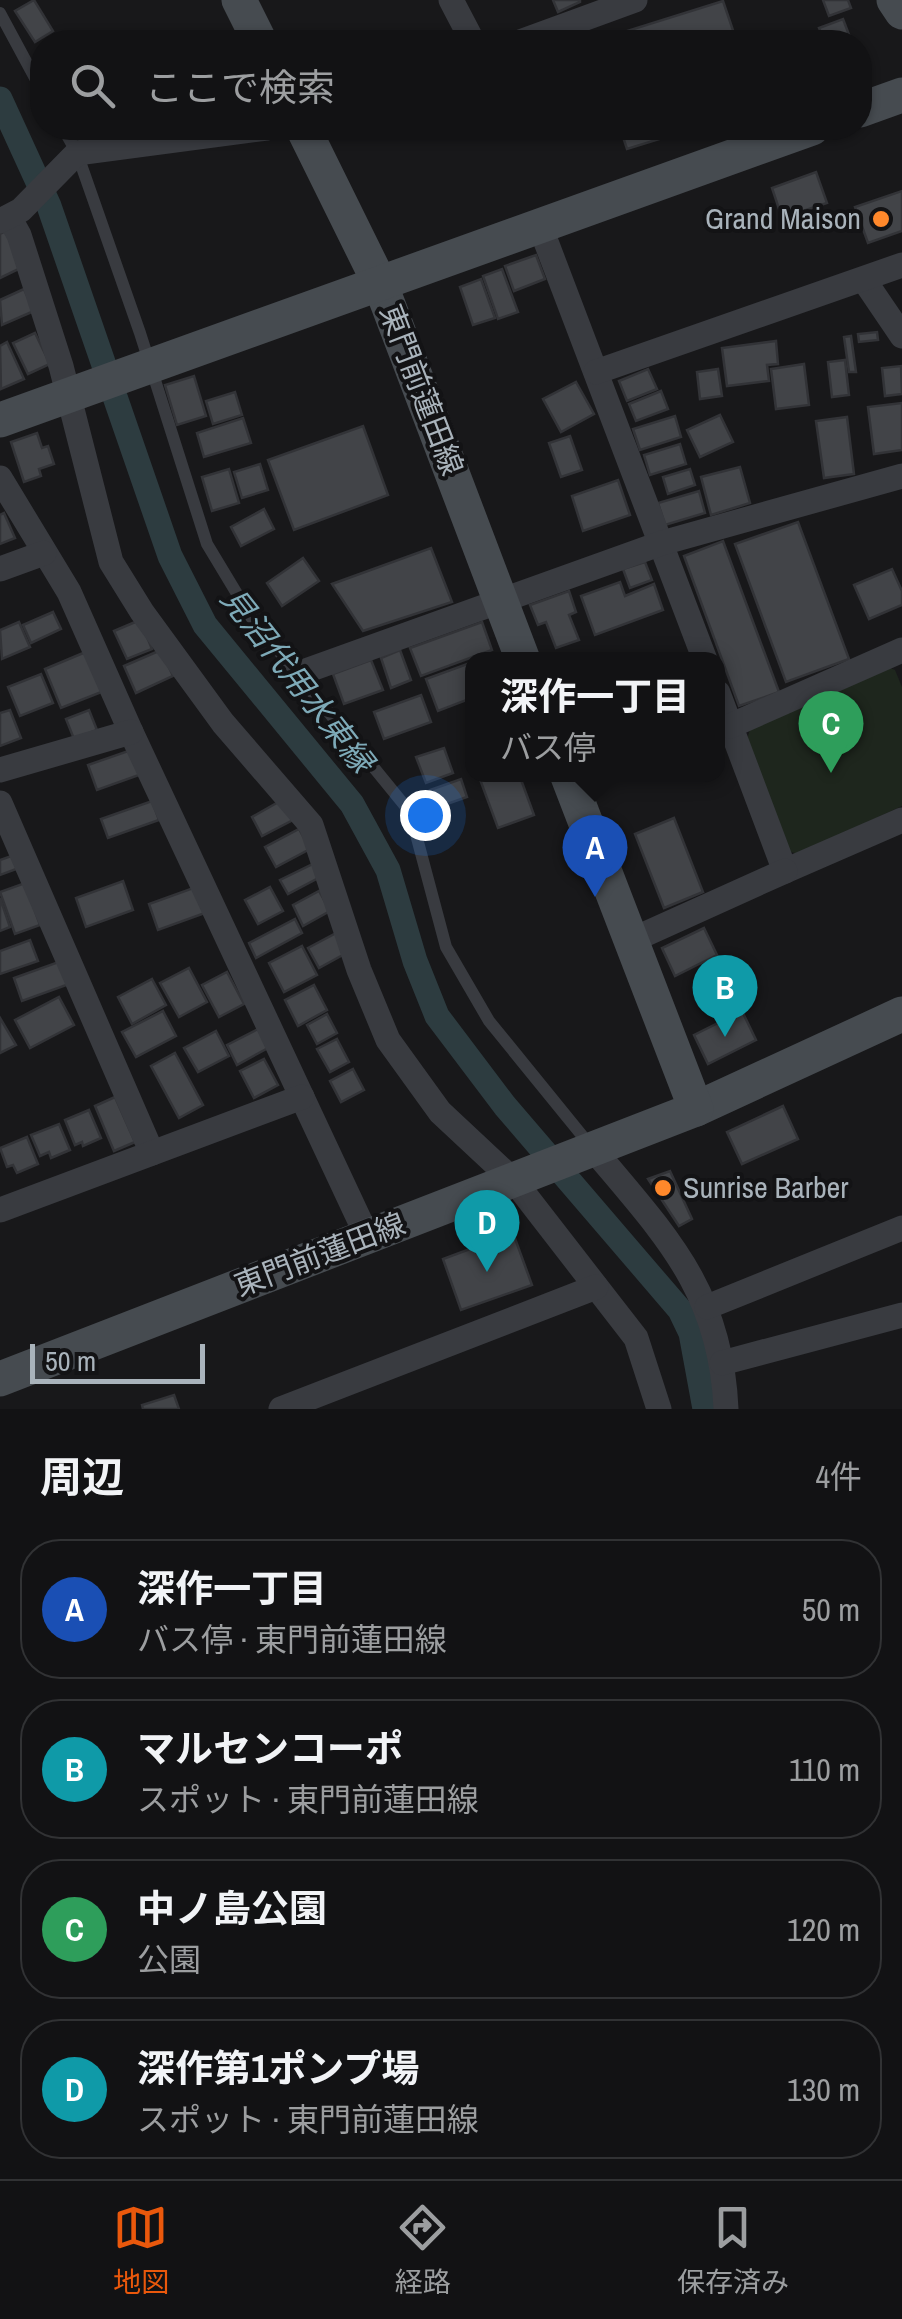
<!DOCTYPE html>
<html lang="ja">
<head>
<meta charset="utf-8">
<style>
  :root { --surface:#121214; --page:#1f2022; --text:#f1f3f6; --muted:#9c9ea0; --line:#313234; --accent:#ea580c }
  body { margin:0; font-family:"Archivo Narrow","Noto Sans JP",sans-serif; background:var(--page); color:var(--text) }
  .scale { position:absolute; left:30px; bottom:25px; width:175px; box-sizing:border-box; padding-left:10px; border:5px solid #a9b3bb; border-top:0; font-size:28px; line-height:35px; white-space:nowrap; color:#a9b3bb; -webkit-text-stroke:8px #131315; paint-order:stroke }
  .you { position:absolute; left:425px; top:815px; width:35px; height:35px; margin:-25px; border:8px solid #fff; border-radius:50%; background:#1a73e8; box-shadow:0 0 0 15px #1a73e833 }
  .badge { display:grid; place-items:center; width:65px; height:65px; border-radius:50%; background:var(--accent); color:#fff; font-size:32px; font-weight:700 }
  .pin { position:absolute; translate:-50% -82px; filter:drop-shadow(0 2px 5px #0008) }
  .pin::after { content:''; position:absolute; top:52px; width:35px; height:30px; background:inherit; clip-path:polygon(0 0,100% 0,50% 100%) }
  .popup { position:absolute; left:465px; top:652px; width:260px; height:130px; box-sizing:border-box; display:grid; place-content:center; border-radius:20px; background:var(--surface); filter:drop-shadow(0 2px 8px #0005); font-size:32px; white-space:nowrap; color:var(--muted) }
  .popup b { font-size:38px; color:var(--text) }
  .popup::after { content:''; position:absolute; left:50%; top:100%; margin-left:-20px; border:20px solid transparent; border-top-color:var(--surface) }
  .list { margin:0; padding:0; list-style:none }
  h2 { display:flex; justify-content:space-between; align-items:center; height:130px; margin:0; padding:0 40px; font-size:42px }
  h2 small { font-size:32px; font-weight:400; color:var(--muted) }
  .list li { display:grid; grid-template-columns:65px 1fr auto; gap:30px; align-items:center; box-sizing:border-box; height:140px; margin:0 20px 20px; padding:0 20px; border:2px solid var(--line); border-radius:40px }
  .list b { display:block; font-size:38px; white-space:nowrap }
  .list p { margin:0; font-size:32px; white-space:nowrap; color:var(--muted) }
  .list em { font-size:32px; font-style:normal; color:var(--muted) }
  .icon { flex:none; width:55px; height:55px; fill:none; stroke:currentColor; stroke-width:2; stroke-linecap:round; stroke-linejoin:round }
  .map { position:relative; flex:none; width:902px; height:1409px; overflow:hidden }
  .search { position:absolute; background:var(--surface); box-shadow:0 2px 8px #0004; left:30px; right:30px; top:30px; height:110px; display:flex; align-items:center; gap:25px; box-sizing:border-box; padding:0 35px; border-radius:40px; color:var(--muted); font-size:38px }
  .sheet { height:770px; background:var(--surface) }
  nav { display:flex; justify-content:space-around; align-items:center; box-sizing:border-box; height:140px; border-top:2px solid var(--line); background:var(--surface); font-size:28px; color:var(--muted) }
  nav a { display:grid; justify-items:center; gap:5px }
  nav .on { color:var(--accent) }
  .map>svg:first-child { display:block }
  .green { fill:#1e261d }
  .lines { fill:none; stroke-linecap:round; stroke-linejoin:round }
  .canal { stroke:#2d3c40; stroke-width:25 }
  .building { fill:#424448; stroke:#323337; stroke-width:2.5 }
  .lane { stroke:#393b40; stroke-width:12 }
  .street { stroke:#393b40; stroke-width:25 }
  .secondary { stroke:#464b50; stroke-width:35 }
  .poi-dot { fill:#ff882b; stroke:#131315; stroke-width:4 }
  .labels { text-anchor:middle; stroke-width:8; stroke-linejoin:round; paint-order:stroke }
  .poi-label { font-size:30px; fill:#a9b3bb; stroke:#131315; text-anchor:end }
  .street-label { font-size:30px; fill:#a9b3bb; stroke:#131315 }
  .water-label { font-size:32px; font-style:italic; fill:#7eaab8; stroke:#131315 }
</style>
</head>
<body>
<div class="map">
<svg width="902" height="1409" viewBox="0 0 902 1409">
  <rect width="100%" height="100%" fill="#18181a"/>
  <path class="green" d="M888,667L895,670L902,687V806L798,854L788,851L747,740L750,729Z"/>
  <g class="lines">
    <path class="canal" d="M0,99L49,206L170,556L205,625L352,804L388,870L415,961L437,1016L505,1106L680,1310L691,1333L705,1409"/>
  </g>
  <g class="building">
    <path d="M34,0L53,31L35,42L15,11Z"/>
    <path d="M553,0H580V2L558,12Z"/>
    <path d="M823,0H848L851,8L829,16Z"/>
    <path d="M723,1L737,42H630L627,31Z"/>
    <path d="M843,19L851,40L825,42L819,28Z"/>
    <path d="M620,128H663L666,137L627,149Z"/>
    <path d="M816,172L827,203L782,218L772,188Z"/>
    <path d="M902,191V231L868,243L855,207Z"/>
    <path d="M8,230L25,266L0,278V234Z"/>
    <path d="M536,255L545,279L514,291L505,266Z"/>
    <path d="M502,269L518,312L498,319L483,276Z"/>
    <path d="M481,279L495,318L473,325L460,287Z"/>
    <path d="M24,289L34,311L2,325L0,300Z"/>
    <path d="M877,332L878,340L859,342L858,334Z"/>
    <path d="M35,333L50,364L28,374L13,343Z"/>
    <path d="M851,336L856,372H849L844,337Z"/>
    <path d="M776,341L778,364L767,365L769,381L727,386L722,348Z"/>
    <path d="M7,342L24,379L1,389L0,346Z"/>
    <path d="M845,360L849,395L832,397L828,362Z"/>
    <path d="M804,364L809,405L776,409L771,369Z"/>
    <path d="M901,366L902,394L885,396L882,368Z"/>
    <path d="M648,369L657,389L627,401L619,381Z"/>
    <path d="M718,369L722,396L700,399L697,372Z"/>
    <path d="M194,376L206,416L177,425L165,385Z"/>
    <path d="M576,382L594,414L561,432L543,399Z"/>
    <path d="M661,391L668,409L636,421L629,404Z"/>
    <path d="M235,392L242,415L213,424L206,401Z"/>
    <path d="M902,403V450L874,454L868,407Z"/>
    <path d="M720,415L733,442L700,457L687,430Z"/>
    <path d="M675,416L681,437L640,450L633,429Z"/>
    <path d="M847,417L854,474L824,478L816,421Z"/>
    <path d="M243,418L251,443L204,457L197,433Z"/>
    <path d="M363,426L388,495L294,530L268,460Z"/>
    <path d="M37,433L42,448L48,446L54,464L39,469L41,476L24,482L11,442Z"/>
    <path d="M570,436L582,470L561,477L549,443Z"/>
    <path d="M680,444L686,464L650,475L644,455Z"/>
    <path d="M260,464L268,490L242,498L234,472Z"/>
    <path d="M740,467L750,503L711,515L701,477Z"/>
    <path d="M229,469L239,503L212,511L202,477Z"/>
    <path d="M690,469L695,485L668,494L663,477Z"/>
    <path d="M618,480L630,515L583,531L572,496Z"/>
    <path d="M699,491L705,513L665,525L658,503Z"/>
    <path d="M264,509L274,529L241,546L231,527Z"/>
    <path d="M4,513L15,538L0,544V515Z"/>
    <path d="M798,522L849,659L786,682L735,544Z"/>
    <path d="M723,541L779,692L739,706L684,556Z"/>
    <path d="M431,548L452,602L363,631L332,584Z"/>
    <path d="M303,558L319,581L282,606L267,583Z"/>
    <path d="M645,562L652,580L630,588L623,569Z"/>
    <path d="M892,569L902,591V605L869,619L854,585Z"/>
    <path d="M620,582L625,596L654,584L663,610L595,635L581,596Z"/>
    <path d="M569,591L576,612L569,615L579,640L556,648L546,622L538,625L530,605Z"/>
    <path d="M53,612L61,629L31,643L23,625Z"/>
    <path d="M140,620L152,649L127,659L114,631Z"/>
    <path d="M19,622L30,647L2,659L0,630Z"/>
    <path d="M482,622L492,650L421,676L410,648Z"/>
    <path d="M161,650L173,676L136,693L124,666Z"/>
    <path d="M400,650L411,680L391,688L381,658Z"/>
    <path d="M88,651L104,691L61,708L45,669Z"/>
    <path d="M371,660L383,690L344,704L333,674Z"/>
    <path d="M470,663L472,698L438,711L426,679Z"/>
    <path d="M41,674L53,703L20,716L8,687Z"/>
    <path d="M421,695L431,722L384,739L374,712Z"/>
    <path d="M10,710L21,738L0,746V713Z"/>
    <path d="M89,710L97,730L74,739L66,719Z"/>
    <path d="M444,748L453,773L426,783L416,757Z"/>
    <path d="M131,750L139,775L97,790L88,765Z"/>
    <path d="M478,774H519L534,815L498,828Z"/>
    <path d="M461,779L467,797L436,808L430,790Z"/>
    <path d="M282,800L293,820L262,836L252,817Z"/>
    <path d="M152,801L159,820L108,838L101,819Z"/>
    <path d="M674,818L703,892L664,908L635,834Z"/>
    <path d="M299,829L310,849L276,867L265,847Z"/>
    <path d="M14,855L19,868L0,875V860Z"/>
    <path d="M317,862L324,875L288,894L280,880Z"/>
    <path d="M123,881L133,910L86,927L76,898Z"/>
    <path d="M25,883L40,925L15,934L0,892Z"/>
    <path d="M196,887L205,913L158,930L149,904Z"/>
    <path d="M270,887L283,911L258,924L245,900Z"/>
    <path d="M319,891L330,911L303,926L293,905Z"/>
    <path d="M0,898L10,927L0,931Z"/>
    <path d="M295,919L302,933L256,958L249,943Z"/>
    <path d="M704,928L717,955L675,976L662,948Z"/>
    <path d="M340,931L350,951L319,968L308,948Z"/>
    <path d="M30,940L38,961L0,974V951Z"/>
    <path d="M302,946L317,975L284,992L269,963Z"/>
    <path d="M64,960L72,983L22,1001L14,978Z"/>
    <path d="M189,968L207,1002L179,1017L160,983Z"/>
    <path d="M227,972L244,1004L219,1017L202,985Z"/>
    <path d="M152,979L166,1005L132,1024L118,997Z"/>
    <path d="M314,985L327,1010L298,1026L285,1000Z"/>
    <path d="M59,997L74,1025L30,1048L15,1020Z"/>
    <path d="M163,1011L176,1036L136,1057L122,1032Z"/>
    <path d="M742,1011L756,1040L708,1064L694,1035Z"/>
    <path d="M327,1014L337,1033L317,1044L307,1025Z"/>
    <path d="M0,1018L16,1045L0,1053Z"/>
    <path d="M258,1029L268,1048L237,1065L227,1045Z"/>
    <path d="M216,1031L229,1056L198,1072L184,1048Z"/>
    <path d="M337,1039L349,1062L330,1072L317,1049Z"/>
    <path d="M175,1053L203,1105L179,1118L151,1066Z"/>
    <path d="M264,1059L278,1085L254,1098L240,1071Z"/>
    <path d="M353,1069L364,1090L341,1102L330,1081Z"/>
    <path d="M115,1097L135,1142L114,1151L95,1106Z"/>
    <path d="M783,1106L798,1139L742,1164L727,1132Z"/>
    <path d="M89,1110L101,1138L83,1146L82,1142L75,1145L65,1120Z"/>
    <path d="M59,1124L70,1150L51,1158L49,1152L40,1156L31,1135Z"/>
    <path d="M27,1137L38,1164L17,1173L13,1165L7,1167L0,1148Z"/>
    <path d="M670,1171L692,1219L679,1226L648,1179Z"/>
    <path d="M513,1233L532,1285L461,1310L443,1259Z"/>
    <path d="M174,1395L179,1409H143L142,1405Z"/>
  </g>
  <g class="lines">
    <g class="lane">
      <path d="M0,13L42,91"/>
      <path d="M63,128L77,153L140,333L207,544L251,617L410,812L446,947L489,1021L589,1144"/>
    </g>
    <g class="street">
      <path d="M451,0L473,42"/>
      <path d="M520,42L635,0"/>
      <path d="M9,217L19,235L61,366L111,562L142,612L223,723L311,825L359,970L388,1040L440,1112L515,1182L636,1338L659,1409"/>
      <path d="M0,221L21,210L77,153L267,128"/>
      <path d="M540,226L705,660"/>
      <path d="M864,280L902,336"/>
      <path d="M596,372L902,265"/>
      <path d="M0,478L69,592L131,732L367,1236"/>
      <path d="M0,569L44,553"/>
      <path d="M300,673L662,543L902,476"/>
      <path d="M718,693L785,871L902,820"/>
      <path d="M730,726L902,650"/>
      <path d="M0,770L131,732"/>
      <path d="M0,803L152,1153"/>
      <path d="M630,941L785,871"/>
      <path d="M594,1150C665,1235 721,1290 726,1409"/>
      <path d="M0,1210L302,1097"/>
      <path d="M707,1307L902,1228"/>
      <path d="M722,1363L902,1315"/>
      <path d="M281,1409L596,1287"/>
    </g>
    <g class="secondary">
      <path d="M239,0L260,42"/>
      <path d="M894,0L902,12"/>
      <path d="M860,110L902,95"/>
      <path d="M303,128L381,286L523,660"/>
      <path d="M0,420L812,128"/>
      <path d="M696,1109L902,1014"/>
      <path d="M0,1379L696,1109L567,774"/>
    </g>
  </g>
  <g class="poi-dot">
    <circle cx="881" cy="219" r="10"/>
    <circle cx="663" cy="1188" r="10"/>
  </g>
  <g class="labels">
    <g class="poi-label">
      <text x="861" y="229">Grand Maison</text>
      <text x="683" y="1198" text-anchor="start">Sunrise Barber</text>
    </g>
    <g class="street-label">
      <text transform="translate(421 390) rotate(69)" y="10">東門前蓮田線</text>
      <text transform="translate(320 1255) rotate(-21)" y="10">東門前蓮田線</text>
    </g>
    <g class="water-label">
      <text transform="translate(297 680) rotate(52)" y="11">見沼代用水東縁</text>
    </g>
  </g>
</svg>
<div class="scale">50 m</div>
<div class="you"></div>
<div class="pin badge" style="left:595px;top:897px;background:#1a4fb4">A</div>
<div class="popup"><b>深作一丁目</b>バス停</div>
<div class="pin badge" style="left:725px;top:1037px;background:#0f9aa8">B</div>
<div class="pin badge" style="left:831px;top:773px;background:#2e9e5b">C</div>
<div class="pin badge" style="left:487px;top:1272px;background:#0f9aa8">D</div>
<div class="search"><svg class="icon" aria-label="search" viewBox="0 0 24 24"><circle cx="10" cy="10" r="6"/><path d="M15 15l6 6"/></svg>ここで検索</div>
</div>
<section class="sheet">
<h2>周辺<small>4件</small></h2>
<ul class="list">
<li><span class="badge" style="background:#1a4fb4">A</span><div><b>深作一丁目</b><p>バス停 · 東門前蓮田線</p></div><em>50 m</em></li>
<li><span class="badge" style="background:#0f9aa8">B</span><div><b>マルセンコーポ</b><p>スポット · 東門前蓮田線</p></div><em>110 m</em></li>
<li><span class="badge" style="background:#2e9e5b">C</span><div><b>中ノ島公園</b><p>公園</p></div><em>120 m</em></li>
<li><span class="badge" style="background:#0f9aa8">D</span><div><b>深作第1ポンプ場</b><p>スポット · 東門前蓮田線</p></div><em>130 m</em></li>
</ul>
</section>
<nav>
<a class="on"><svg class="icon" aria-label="map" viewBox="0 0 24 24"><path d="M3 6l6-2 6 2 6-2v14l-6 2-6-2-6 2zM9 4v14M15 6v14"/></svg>地図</a>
<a><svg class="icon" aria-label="directions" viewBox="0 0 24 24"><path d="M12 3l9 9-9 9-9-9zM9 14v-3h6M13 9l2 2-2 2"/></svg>経路</a>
<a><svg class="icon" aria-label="saved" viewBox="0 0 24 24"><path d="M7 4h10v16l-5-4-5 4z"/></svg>保存済み</a>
</nav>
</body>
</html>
